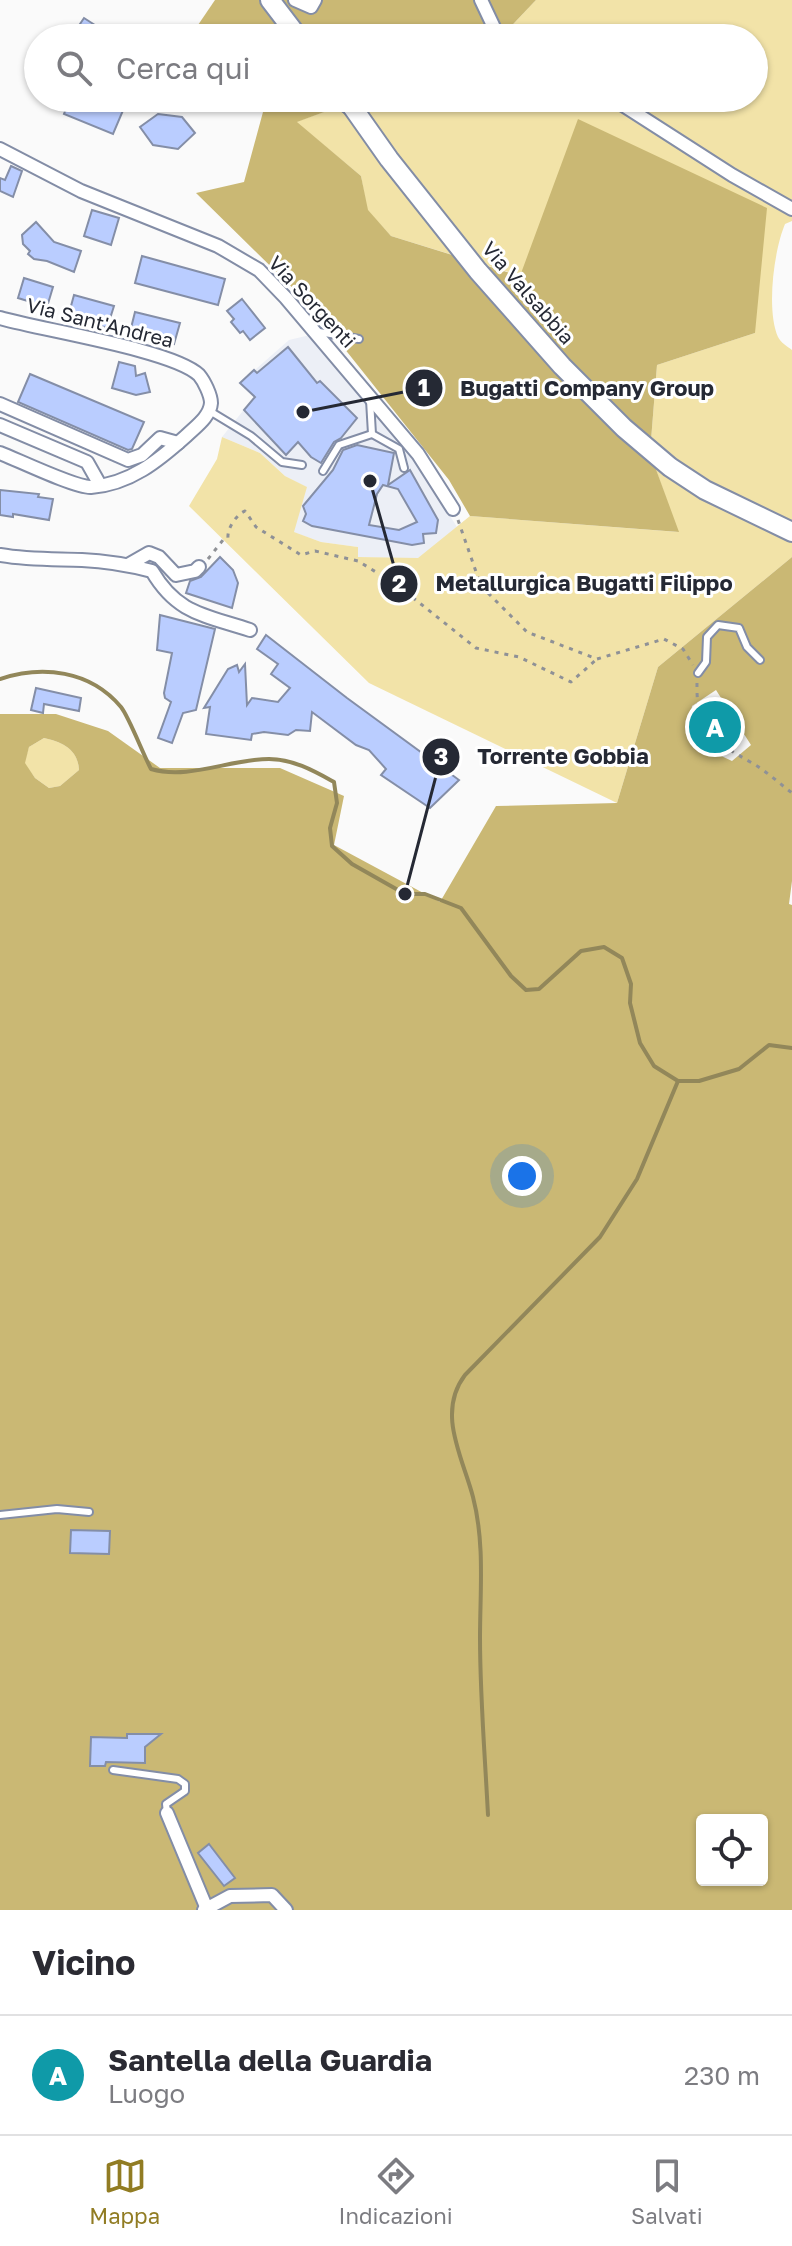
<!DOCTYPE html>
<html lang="it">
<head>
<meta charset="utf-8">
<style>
  :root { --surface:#fff; --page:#f7f7f7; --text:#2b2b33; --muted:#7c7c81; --line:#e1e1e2; --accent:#917c23 }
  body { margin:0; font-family:"Golos Text",sans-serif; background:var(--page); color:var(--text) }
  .controls { position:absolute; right:24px; bottom:24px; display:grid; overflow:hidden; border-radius:8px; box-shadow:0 2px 6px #0004 }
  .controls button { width:72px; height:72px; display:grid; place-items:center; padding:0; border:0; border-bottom:2px solid var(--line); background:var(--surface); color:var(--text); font:40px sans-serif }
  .you { position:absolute; left:522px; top:1176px; width:28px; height:28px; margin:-20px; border:6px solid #fff; border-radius:50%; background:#1a73e8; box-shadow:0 0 0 12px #1a73e833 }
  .badge { display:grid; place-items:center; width:52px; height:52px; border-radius:50%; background:var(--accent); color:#fff; font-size:26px; font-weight:700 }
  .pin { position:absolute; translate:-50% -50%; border:4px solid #fff; box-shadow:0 2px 8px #0006 }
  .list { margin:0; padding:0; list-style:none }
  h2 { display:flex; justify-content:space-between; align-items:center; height:104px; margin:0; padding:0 32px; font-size:34px }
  h2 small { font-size:26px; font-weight:400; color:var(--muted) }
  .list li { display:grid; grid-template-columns:52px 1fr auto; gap:24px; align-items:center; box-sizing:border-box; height:120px; padding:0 32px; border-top:2px solid var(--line) }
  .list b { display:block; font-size:30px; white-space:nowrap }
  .list p { margin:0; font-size:26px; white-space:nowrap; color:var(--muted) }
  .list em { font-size:26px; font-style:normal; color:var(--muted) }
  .icon { flex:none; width:44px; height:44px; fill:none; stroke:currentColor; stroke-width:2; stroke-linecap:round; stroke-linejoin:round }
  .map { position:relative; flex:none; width:792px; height:1910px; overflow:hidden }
  .search { position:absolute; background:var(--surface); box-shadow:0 2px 6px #0004; left:24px; right:24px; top:24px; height:88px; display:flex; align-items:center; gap:20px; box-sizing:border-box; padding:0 28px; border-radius:44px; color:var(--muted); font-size:30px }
  .sheet { height:224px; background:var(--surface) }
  nav { display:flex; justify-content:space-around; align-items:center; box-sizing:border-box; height:112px; border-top:2px solid var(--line); background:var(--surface); font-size:22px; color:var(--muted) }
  nav a { display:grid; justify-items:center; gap:4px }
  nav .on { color:var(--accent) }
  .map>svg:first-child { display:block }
  .built { fill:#eceff6 }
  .green { fill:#f2e3a8 }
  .forest { fill:#cab874; fill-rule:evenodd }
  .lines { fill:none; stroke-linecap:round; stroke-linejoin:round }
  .stream { stroke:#92875a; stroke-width:4 }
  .building { fill:#bacdff; stroke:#848ea7; stroke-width:2; fill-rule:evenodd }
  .lane-casing { stroke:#838da6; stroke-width:10 }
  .street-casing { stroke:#838da6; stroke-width:16 }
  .secondary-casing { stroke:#838da6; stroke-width:22 }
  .path { stroke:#8f9196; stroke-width:3; stroke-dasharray:4 6; stroke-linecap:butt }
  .lane { stroke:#fff; stroke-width:6 }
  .street { stroke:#fff; stroke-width:12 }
  .secondary { stroke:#fff; stroke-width:18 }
  .labels { text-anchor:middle; stroke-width:6; stroke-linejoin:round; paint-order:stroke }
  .street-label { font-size:20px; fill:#252934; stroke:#fff }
  .leader { fill:none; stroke:#252934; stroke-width:3 }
  .callout-dot { fill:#252934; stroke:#fff; stroke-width:3 }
  .mark-label { font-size:24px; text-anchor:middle; font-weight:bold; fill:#fff }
  .callout-label { font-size:22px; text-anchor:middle; font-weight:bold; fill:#252934; stroke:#fff; stroke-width:6; stroke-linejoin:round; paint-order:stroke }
</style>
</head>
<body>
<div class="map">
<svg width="792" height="1910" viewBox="0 0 792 1910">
  <rect width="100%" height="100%" fill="#fafafa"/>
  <path class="built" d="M310,335L408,450L457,527L418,559L358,557V547L321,542L293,532L306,487L285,476L260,453L222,437L254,397L240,383L289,340Z"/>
  <g class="green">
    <path d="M536,0H792V221L785,224C774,250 766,310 778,337C781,343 787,346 792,350V557L658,667L617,803L369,683L189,506L217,459L222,437L260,453L285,476L307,487L294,532L321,542L358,547V557L418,558L470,516L678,532L650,453L657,365L755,333L521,276L391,236L367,210L361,176L296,122L362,98H754V38H500Z"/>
    <path d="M44,738C62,742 78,749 79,770L60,786L49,788L35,778L24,763L29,747Z"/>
  </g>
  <g class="forest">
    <path d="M215,0H536L500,38H208L198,25Z"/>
    <path d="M252,98H362L297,122L361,176L368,210L391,236L520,276L578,119L767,208L755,333L657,365L650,453L679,532L470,516L449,480L309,304L196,193L244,182L263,112Z"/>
    <path d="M792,557V881L789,904L792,905V1910H0V714H56L108,731L160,768H280L344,796L334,845L440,902L496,806L617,803L658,667ZM716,690L751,745L732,761L702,747L688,731L692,706ZM44,738C62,742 78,749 79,770L60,786L49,788L35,778L25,763L29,747ZM702,1820H762V1880H702Z"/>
  </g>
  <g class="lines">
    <g class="stream">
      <path d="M0,679C42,665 90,670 121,707C129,717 143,754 151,769C189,780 230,759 269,759C293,759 314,771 334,782L337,803L330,828L332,846L352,864L405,894H425L461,908L511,976L526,990L539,989L581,951L604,947L622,958L631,984L630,1003L640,1043L654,1066L678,1081H699L739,1069L769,1045L792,1048"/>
      <path d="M488,1815C485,1756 480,1697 480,1638C480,1592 485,1543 473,1497C463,1458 436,1413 465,1375L600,1237L637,1179L678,1081"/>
    </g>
  </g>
  <g class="building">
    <path d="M84,18L115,38H82L74,33Z"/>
    <path d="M70,98H120L127,101L113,134L64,114Z"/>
    <path d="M158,114L182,117L195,133L178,149L153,145L140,127Z"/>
    <path d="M11,166L22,171L13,197L0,191V178L5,180Z"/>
    <path d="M92,210L119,218L111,245L84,236Z"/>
    <path d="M36,222L54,242L81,251L74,272L47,261L34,259L28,254L30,251L23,244L22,235Z"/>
    <path d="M142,256L225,279L218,305L135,283Z"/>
    <path d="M24,278L53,287L47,307L18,298Z"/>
    <path d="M74,295L114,306L107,328L68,317Z"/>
    <path d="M242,299L265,328L250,340L243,331L240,333L231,322L234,319L227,311Z"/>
    <path d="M135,312L180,323L174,344L130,332Z"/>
    <path d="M288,347L317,383L320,381L357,418L341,438L334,442L321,463L311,457L298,442L286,455L244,410L255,397L240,383L254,370L257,373Z"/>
    <path d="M119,362L135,366L136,376L145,373L150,392L136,395L112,388Z"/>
    <path d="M30,374L144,422L132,449L128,450L18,402Z"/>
    <path d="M357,445L394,453L388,485L410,470L438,520L436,533L423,534L424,543L412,545L312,526L303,521L306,514L303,506L333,470L343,450ZM383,485L398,489L417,522L399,530L369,525L377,494Z"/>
    <path d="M0,490L39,494L38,497L53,499L49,520L13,514V517L0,515Z"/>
    <path d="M220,557L233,570L238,583L232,608L186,593L190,581L201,577Z"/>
    <path d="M160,615L215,629L196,710L183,713L172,743L158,738L171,702L165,698L164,693L172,653L157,650Z"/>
    <path d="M266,635L347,698L459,780L430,808L381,775L386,769L369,750L356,745L312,712L310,731L296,730L288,735L264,732L252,734L251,740L206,734L210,707L204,708L228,669L237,665L239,672L245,664L247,705L252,698L278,702L290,688L271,674L278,664L257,649Z"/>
    <path d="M36,688L81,698L79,711L44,704L43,713L31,710Z"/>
    <path d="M71,1530L110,1531L109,1554L70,1553Z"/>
    <path d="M127,1734H161L145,1747V1763L106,1762L105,1766H90L91,1737L127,1738Z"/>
    <path d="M209,1844L235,1878L224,1886L198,1853Z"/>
  </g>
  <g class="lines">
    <defs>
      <g id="lane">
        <path d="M329,98L349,111"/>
        <path d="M319,332L359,339"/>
        <path d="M370,400L372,434L399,449L404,468"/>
        <path d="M208,410L251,436L282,462L302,465"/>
        <path d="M323,471L339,445L372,434"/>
        <path d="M698,673L706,662L707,637L718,625L739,628L747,647L760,660"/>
        <path d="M0,1515L57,1509L89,1512"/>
        <path d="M113,1770L178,1779L185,1784V1791L166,1804L167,1813"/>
      </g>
      <g id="street">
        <path d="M295,0L311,7L315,0"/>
        <path d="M481,0L499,38"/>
        <path d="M612,98L732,175L792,209"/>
        <path d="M0,149L81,191L218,246L259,270L286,298L418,454L453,509"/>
        <path d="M0,318C41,330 173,350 199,375C204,381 211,395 211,403C210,417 195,427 186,436C158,461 130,484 91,487C76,488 18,460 0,453"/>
        <path d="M0,404L128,460L142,455L160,438L178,443"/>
        <path d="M0,425L87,462L100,485"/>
        <path d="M0,555C28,560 54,559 82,560C106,561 129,565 152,571C177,614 205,615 250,630"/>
        <path d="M128,565L149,553L159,557L176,575L195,571L199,567"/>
        <path d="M167,1813L207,1909"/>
        <path d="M204,1910L230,1896L272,1895L286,1910"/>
      </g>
      <g id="secondary">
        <path d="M270,0L299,38"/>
        <path d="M346,98L389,159L478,271L562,366L624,428L670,467L705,490L792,532"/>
      </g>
    </defs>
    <use href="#lane" class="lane-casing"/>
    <use href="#street" class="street-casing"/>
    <use href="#secondary" class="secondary-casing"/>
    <g class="path">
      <path d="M458,520L481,586L527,632L597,659L664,639L683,649L693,665"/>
      <path d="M208,559L223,540L228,538C227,528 237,514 245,511L256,527L301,555L315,551L358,561L397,585L476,648L519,657L571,682L597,659"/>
      <path d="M697,683C696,733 713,740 752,763C766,771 779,783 792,793"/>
      <path d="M703,724L716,714L727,729L714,739"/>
    </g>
    <use href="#lane" class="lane"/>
    <use href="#street" class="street"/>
    <use href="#secondary" class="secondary"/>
  </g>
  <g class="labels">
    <g class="street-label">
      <text transform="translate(528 293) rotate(49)" y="7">Via Valsabbia</text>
      <text transform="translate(312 302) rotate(47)" y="7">Via Sorgenti</text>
      <text transform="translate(100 323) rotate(14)" y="7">Via Sant'Andrea</text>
    </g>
  </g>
  <path class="leader" d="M303 412L424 388M370 481L399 584M405 894L441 757"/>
  <g class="callout-dot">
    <circle cx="303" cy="412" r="8"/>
    <circle cx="370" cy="481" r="8"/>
    <circle cx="405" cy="894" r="8"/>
    <circle cx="424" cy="388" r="20"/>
    <circle cx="399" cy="584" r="20"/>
    <circle cx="441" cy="757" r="20"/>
  </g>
  <g class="mark-label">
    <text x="424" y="396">1</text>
    <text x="399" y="592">2</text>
    <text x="441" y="765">3</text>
  </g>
  <g class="callout-label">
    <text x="587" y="396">Bugatti Company Group</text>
    <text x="584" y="591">Metallurgica Bugatti Filippo</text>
    <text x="563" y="764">Torrente Gobbia</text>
  </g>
</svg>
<div class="controls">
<button><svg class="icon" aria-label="locate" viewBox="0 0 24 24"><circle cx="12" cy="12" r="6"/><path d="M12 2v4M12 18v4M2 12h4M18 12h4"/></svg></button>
</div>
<div class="you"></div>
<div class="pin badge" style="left:715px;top:727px;background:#0f9aa8">A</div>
<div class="search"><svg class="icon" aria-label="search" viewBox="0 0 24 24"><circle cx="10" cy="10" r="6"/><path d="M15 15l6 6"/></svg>Cerca qui</div>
</div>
<section class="sheet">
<h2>Vicino<small></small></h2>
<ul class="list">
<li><span class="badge" style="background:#0f9aa8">A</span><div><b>Santella della Guardia</b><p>Luogo</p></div><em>230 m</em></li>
</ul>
</section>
<nav>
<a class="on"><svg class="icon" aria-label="map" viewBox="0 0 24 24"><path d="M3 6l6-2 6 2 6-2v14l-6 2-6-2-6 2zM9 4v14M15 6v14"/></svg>Mappa</a>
<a><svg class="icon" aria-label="directions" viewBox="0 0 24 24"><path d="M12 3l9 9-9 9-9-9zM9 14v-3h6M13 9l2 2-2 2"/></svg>Indicazioni</a>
<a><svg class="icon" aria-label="saved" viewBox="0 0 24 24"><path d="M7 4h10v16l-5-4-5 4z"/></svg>Salvati</a>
</nav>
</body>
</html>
